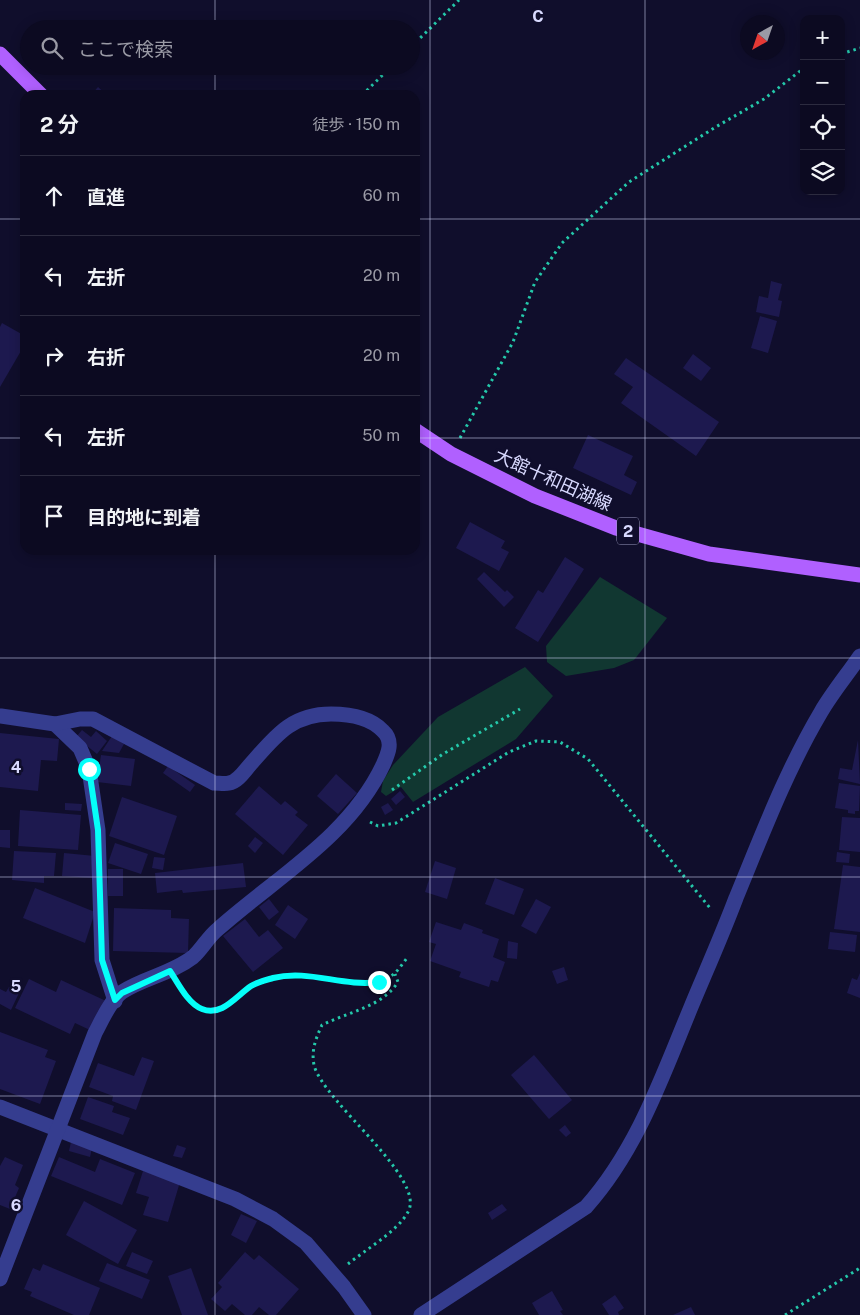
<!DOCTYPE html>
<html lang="ja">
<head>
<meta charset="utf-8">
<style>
  :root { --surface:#0c0a21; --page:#15132a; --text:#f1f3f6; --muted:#9a9aa5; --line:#2c2b3f }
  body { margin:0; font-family:"Public Sans","Noto Sans JP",sans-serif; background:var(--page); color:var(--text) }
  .controls { position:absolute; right:15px; top:15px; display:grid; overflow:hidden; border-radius:10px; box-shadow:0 2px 12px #0003 }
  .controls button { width:45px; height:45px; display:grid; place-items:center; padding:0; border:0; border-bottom:1px solid var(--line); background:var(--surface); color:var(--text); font:25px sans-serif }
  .compass { position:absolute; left:740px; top:15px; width:45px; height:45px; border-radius:50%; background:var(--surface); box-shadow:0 2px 12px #0003; rotate:220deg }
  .stop { position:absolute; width:15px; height:15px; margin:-11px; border:4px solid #05fff9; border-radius:50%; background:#fff }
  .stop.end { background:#05fff9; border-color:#fff; box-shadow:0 1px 5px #0008 }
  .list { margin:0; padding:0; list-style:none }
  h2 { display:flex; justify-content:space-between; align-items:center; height:65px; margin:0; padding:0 20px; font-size:21px }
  h2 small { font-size:16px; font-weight:400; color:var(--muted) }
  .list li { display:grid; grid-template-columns:32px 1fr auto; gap:15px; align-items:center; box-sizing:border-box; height:80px; padding:0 20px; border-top:1px solid var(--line) }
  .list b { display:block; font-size:19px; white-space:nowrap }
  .list em { font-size:16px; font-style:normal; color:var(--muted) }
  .icon { flex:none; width:28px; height:28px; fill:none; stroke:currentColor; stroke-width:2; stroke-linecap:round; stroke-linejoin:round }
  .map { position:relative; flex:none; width:860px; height:1315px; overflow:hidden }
  .search { position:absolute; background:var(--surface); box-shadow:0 2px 12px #0003; left:20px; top:20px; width:400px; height:55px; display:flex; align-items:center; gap:12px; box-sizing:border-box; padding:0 18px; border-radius:28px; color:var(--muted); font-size:19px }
  .panel { position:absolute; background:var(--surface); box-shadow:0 2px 12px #0003; left:20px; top:90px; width:400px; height:465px; border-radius:15px }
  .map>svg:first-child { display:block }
  .green { fill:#113731 }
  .building { fill:#1d194f }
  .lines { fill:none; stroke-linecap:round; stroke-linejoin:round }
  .path { stroke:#24c8aa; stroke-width:3; stroke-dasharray:2.5 4; stroke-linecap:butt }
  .minor { stroke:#353d8f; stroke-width:15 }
  .major { stroke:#b060ff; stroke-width:15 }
  .route { stroke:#05fff9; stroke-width:6 }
  .grid { fill:none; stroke:#d9daff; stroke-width:1; stroke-opacity:0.55 }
  .labels { text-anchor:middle; stroke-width:5; stroke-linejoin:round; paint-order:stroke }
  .shield { fill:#100e2c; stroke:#9d9dc0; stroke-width:1 }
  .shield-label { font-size:16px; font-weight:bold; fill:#d9daff }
  .street-label { font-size:18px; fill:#d9daff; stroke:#100e2c }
  .grid-label { font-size:16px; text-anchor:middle; font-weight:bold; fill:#d9daff; stroke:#100e2c; stroke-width:5; stroke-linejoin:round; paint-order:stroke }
</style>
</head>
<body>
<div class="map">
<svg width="860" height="1315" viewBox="0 0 860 1315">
  <rect width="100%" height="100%" fill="#100e2c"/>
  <g class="green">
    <path d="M600,577L667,618L634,660L614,668L566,676L547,662L546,646Z"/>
    <path d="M525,667L553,696L516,739L413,802L401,787L386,796L381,792L383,781L393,765L438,717Z"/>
  </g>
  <g class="building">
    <path d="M98,87L107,95H91Z"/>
    <path d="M771,281L782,284L778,300L782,301L779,317L756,312L759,296L768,298Z"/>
    <path d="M760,316L777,321L768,353L751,348Z"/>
    <path d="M2,323L25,336V344L0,387V327Z"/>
    <path d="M693,354L711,368L701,381L683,368Z"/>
    <path d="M626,358L719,422L696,456L621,403L633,387L614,374Z"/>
    <path d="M588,435L633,456L624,475L637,482L631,495L573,468Z"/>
    <path d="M470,522L505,541L501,548L509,552L499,571L456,548Z"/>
    <path d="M565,557L584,569L538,642L515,628L538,590L543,593Z"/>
    <path d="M484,572L505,592L507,590L514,597L504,607L477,579Z"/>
    <path d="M82,730L91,737L96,731L107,741L97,754L76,737Z"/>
    <path d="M0,733L59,739L57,761L41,760L38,791L0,787Z"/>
    <path d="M112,736L124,744L119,753L102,751Z"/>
    <path d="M858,740L860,784L838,779L840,768L852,770Z"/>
    <path d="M101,755L135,759L131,786L97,782Z"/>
    <path d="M168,766L195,785L190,792L163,773Z"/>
    <path d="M336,774L357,793L338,814L317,796Z"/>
    <path d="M839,783L860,786L859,811H855V814L848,813V810L835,808Z"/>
    <path d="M259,786L281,805L285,801L298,812L295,815L308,825L283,855L235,814Z"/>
    <path d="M400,791L405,797L396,805L391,799Z"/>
    <path d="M122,797L177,816L164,855L109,836Z"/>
    <path d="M65,803L82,804L81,811L65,810Z"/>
    <path d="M388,803L393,810L385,815L381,807Z"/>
    <path d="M20,810L81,815L78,850L18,846Z"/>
    <path d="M842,817L860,818V852L839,850Z"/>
    <path d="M0,830H10V848L0,847Z"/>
    <path d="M255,837L263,843L255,853L248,846Z"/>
    <path d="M115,843L148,854L141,874L108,863Z"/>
    <path d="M14,851L56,853L54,876H44V883L12,880Z"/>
    <path d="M837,852L850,854L849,863L836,862Z"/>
    <path d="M64,853L95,856L94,878L62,876Z"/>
    <path d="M154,857L165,858L163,870L152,868Z"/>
    <path d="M435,861L456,868L447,899L425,892Z"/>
    <path d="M243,863L246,887L183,893L182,890L157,893L155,873Z"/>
    <path d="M843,865L860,867V932L834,929Z"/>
    <rect x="108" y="869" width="15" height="27"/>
    <path d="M495,878L524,889L514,915L485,904Z"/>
    <path d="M35,888L95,912L85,943L23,918Z"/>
    <path d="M269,899L279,912L269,920L259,907Z"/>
    <path d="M536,899L551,907L536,934L521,926Z"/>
    <path d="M288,905L308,919L295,939L275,925Z"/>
    <path d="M114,908L171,910V918L189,919L188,953L113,951Z"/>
    <path d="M245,919L259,937L268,930L283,948L253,972L223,936Z"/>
    <path d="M436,922L461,930L464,923L483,930L482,933L499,939L493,957L505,962L498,982L491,980L489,987L459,977L461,972L430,961L436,944L429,942Z"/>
    <path d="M830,932L857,935L855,952L828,949Z"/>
    <path d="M508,941L518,943L517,959L507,958Z"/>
    <path d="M564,967L568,980L557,984L552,971Z"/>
    <path d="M860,973V998L847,993L852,978L857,980Z"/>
    <path d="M29,979L56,992L61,980L106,1001L92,1031L75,1023L70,1034L15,1008Z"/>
    <path d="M9,987L19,993L11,1010L0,1004V989L6,992Z"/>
    <path d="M0,1032L48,1050L45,1057L56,1061L40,1104L0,1089Z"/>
    <path d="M534,1055L572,1100L549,1119L511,1075Z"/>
    <path d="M142,1057L154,1061L136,1110L112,1101L113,1096L89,1087L98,1063L134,1076Z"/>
    <path d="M88,1097L114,1106L112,1112L130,1118L123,1135L80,1119Z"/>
    <path d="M565,1125L571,1133L566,1137L559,1130Z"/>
    <path d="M71,1142L92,1148L90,1157L69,1151Z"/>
    <path d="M177,1145L186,1148L182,1158L173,1156Z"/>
    <path d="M5,1157L23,1165L15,1185L19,1188L10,1209L0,1205V1166Z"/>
    <path d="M59,1157L95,1172L100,1159L135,1173L122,1205L51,1176Z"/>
    <path d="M143,1171L180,1182L168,1222L143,1215L149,1197L136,1193Z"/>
    <path d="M84,1201L137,1230L118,1264L66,1235Z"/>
    <path d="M502,1204L507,1210L492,1220L488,1213Z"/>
    <path d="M241,1214L257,1221L246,1243L231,1235Z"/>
    <path d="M132,1252L153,1261L147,1274L126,1266Z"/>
    <path d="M245,1252L254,1260L259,1255L299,1289L276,1315H269L259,1307L252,1315H245L232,1304L225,1311L211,1299L222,1287L218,1283Z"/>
    <path d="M107,1263L150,1280L142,1299L99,1281Z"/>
    <path d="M43,1264L100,1288L89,1315H74L30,1296L32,1292L24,1289L33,1268L40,1271Z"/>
    <path d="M191,1268L208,1315H182L168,1276Z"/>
    <path d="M552,1291L563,1310L560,1311L563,1315H539L532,1303Z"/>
    <path d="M615,1295L624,1308L618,1312L619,1315H609L602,1304Z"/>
    <path d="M691,1307L695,1315H673Z"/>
  </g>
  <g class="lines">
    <g class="path">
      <path d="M411,47L459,0"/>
      <path d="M841,54L860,48"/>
      <path d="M362,95L392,66"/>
      <path d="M460,438L513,342L535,282L562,243L629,182L714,128L764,99L804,68"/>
      <path d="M392,790L443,754L520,709"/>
      <path d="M370,822L378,826L396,823L509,752L536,741L560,742L588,759L710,908"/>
      <path d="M180,986C189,997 199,1014 216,1011C228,1009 240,994 250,987C256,983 265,980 271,978C310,967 365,999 395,973C399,969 403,963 407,958"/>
      <path d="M348,1264C365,1250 398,1231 408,1212C427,1178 323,1102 314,1065C311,1050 316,1038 322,1025C348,1012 382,1007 398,982L395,974"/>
      <path d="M785,1315L860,1268"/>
    </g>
    <g class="minor">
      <path d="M55,724L80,748L89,769L98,830L102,960L115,1001"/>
      <path d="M0,1107L235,1199L273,1219L306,1243L344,1287L364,1315"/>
      <path d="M0,1279L95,1033C102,1020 110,1001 122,992C143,978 171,974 193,957C202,949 208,937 218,929C275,878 349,837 383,765C388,754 394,741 383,731C370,717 350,714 331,714C290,714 274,738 249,766C244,772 237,782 229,783C225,784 219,783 214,783L93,719H80L55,724L1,716"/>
      <path d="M421,1315L586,1207C637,1150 662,1077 691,1007C706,971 722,935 736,898C762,835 786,771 821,712C832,693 847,675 860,656"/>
    </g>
    <g class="major">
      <path d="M0,54L41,95"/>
      <path d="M415,430L451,454L535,496L616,528L709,554L860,575"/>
    </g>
  </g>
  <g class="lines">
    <path class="route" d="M89,769L98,830L102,960L115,1000L122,993L170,971C178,983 188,1004 202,1009C222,1017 236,996 251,986C257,982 266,980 273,978C309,969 342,987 379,982"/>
  </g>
  <path class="grid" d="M215,0V29M430,0V1315M645,0V1315M215,66V95M0,219H25M415,219H860M0,438H25M415,438H860M215,550V1315M0,658H860M0,877H860M0,1096H860"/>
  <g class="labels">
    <rect class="shield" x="617" y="517.5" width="22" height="27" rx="4"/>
    <g class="shield-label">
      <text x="628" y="537">2</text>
    </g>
    <g class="street-label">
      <text transform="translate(553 480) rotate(24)" y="6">大館十和田湖線</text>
    </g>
  </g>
  <g class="grid-label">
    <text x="538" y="22">C</text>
    <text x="16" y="773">4</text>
    <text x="16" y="992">5</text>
    <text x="16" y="1211">6</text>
  </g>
</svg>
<div class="controls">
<button>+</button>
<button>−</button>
<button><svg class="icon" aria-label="locate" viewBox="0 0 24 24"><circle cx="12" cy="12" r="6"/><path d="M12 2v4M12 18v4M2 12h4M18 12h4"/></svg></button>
<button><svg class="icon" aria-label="layers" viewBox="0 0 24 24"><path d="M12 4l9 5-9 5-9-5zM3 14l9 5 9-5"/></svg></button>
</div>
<svg class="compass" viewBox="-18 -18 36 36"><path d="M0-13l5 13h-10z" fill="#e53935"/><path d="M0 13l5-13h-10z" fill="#9a9aa5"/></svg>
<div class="stop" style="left:89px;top:769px"></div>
<div class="stop end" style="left:379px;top:982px"></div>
<div class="search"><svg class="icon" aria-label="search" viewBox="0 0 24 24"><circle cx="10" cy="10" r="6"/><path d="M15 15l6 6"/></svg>ここで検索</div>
<section class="panel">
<h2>2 分<small>徒歩 · 150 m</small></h2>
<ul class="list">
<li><svg class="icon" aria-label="ahead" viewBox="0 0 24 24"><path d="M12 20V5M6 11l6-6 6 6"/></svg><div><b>直進</b></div><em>60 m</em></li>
<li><svg class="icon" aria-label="left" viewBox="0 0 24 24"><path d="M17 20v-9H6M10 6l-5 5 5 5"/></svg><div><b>左折</b></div><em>20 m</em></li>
<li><svg class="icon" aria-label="right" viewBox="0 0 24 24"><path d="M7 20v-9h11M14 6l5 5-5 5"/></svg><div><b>右折</b></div><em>20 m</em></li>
<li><svg class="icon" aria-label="left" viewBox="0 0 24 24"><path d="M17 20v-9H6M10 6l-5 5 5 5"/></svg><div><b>左折</b></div><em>50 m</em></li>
<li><svg class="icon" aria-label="arrive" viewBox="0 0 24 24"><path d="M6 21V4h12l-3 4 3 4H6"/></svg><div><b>目的地に到着</b></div></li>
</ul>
</section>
</div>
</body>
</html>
